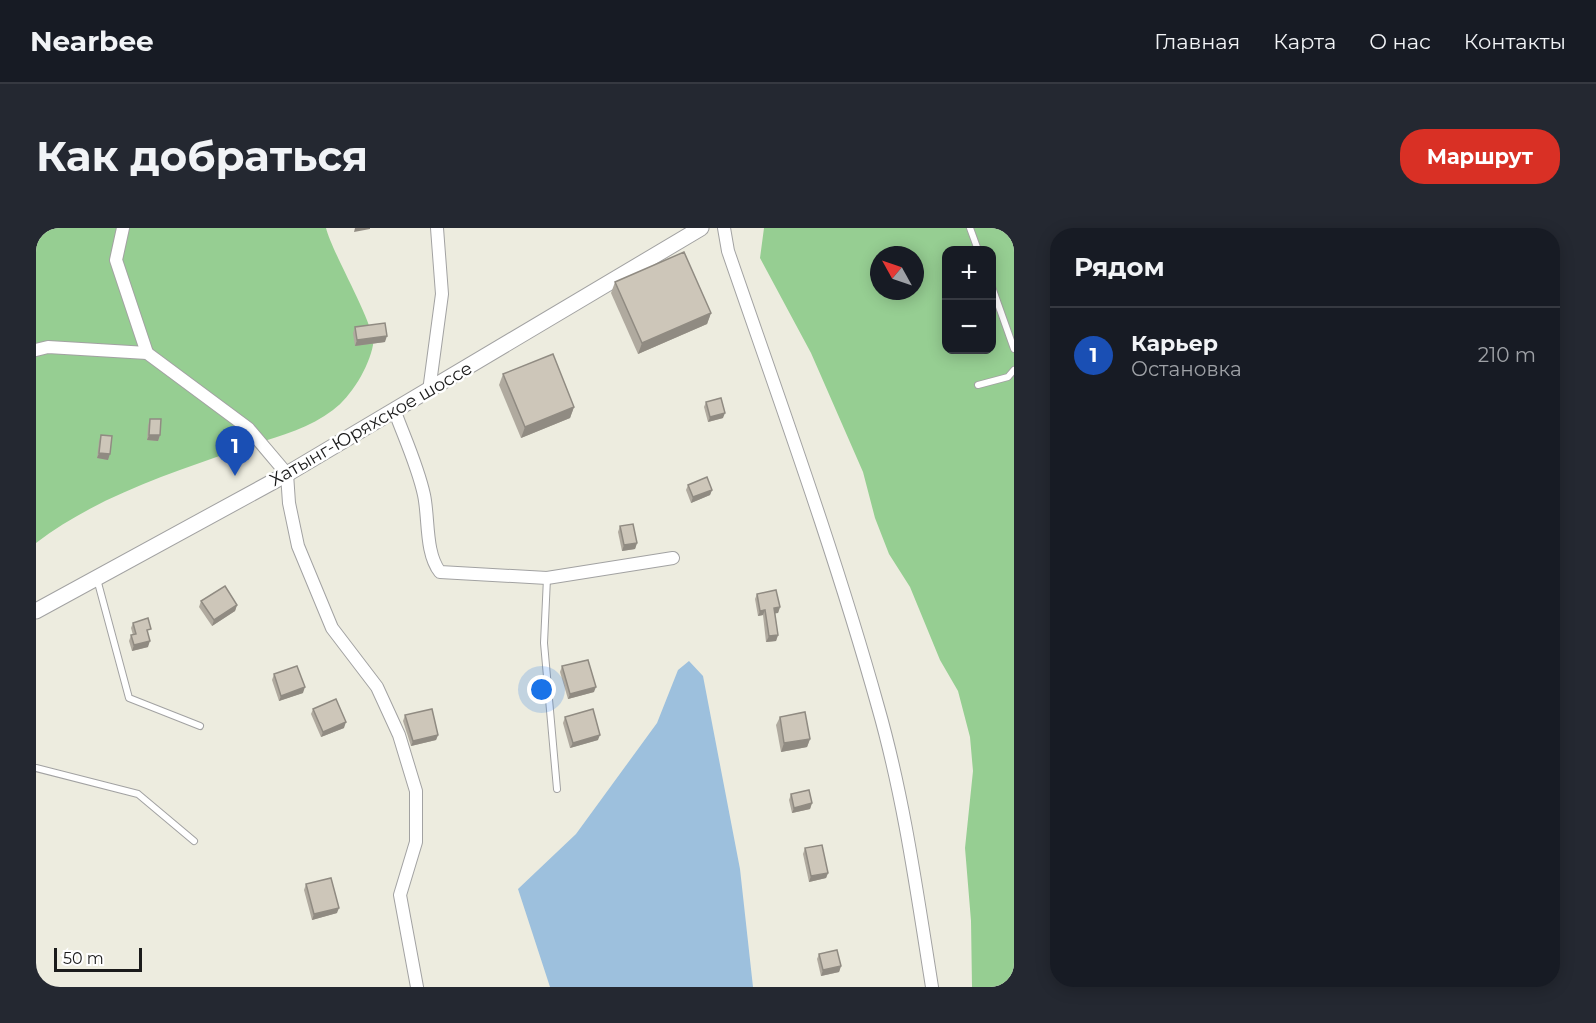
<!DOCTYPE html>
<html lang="ru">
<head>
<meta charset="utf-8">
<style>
  :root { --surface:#171b24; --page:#242831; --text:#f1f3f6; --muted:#9ea1a6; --line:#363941; --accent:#d93025 }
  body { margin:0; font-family:Montserrat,sans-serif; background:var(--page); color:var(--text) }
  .controls { position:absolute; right:18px; top:18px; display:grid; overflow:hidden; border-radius:12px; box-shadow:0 3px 15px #0003 }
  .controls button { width:54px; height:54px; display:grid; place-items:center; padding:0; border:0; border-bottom:2px solid var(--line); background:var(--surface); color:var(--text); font:30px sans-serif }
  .compass { position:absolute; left:834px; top:18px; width:54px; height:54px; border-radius:50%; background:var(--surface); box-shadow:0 3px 15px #0003; rotate:310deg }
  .scale { position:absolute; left:18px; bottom:15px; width:88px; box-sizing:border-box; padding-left:6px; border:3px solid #1b1b1b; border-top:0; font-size:16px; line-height:21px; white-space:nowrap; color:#1b1b1b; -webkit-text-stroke:4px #fff; paint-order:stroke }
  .you { position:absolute; left:506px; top:462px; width:21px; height:21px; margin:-15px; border:4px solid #fff; border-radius:50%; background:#1a73e8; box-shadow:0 0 0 9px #1a73e833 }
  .badge { display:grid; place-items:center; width:39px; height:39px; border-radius:50%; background:var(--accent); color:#fff; font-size:20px; font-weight:700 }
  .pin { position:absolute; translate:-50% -50px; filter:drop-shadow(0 2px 3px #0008) }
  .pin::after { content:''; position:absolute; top:32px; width:21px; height:18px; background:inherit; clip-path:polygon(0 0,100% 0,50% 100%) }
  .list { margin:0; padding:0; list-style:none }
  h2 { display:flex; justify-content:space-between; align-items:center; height:78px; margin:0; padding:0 24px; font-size:26px }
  h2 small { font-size:20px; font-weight:400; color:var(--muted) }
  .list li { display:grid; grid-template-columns:39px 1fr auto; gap:18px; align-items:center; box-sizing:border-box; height:96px; padding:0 24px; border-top:2px solid var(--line) }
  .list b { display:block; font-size:22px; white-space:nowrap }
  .list p { margin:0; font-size:20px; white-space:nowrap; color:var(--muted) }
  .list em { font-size:20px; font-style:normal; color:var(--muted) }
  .map { position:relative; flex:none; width:978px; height:759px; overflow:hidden; border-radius:24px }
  header { display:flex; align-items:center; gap:36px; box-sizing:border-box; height:84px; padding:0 30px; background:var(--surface); border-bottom:2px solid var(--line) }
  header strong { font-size:28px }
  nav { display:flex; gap:33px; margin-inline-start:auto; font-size:21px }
  .intro { display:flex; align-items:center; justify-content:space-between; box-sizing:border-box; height:144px; padding:0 36px }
  h1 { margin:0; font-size:42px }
  .button { padding:15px 27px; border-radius:24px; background:var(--accent); color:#fff; font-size:21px; font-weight:700 }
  main { display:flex; gap:36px; padding:0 36px }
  aside { flex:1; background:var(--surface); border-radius:24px; box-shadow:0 3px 15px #0003 }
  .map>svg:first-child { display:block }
  .forest { fill:#96ce92; fill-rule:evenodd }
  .water { fill:#9dc0dd }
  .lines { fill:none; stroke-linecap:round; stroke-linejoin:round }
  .service-casing { stroke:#a2a2a2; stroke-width:8 }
  .minor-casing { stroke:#a2a2a2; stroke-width:14 }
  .tertiary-casing { stroke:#a2a2a2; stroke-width:17 }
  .service { stroke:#fff; stroke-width:6 }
  .minor { stroke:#fff; stroke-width:12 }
  .tertiary { stroke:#fff; stroke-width:15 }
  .wall { fill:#b0aa9f }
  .shaded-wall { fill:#908b82 }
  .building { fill:#cdc6b9; stroke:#908b82; stroke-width:1.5 }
  .labels { text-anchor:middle; stroke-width:5; stroke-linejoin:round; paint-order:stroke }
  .street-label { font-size:18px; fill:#1b1b1b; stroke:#fff }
</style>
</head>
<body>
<header>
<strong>Nearbee</strong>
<nav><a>Главная</a><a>Карта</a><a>О нас</a><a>Контакты</a></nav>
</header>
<div class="intro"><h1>Как добраться</h1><a class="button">Маршрут</a></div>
<main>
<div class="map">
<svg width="978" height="759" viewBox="0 0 978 759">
  <rect width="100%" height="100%" fill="#edecdf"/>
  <g class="forest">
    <path d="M0,0H290C297,27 340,98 337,117C333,139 315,169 297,182C270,203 232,211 201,222C131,246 59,270 0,315Z"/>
    <path d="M728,0H978V759H936L935,693L929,620L937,543L934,509L922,463L904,432L874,359L853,326L839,290L827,244L775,125L724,30ZM910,22H956V122H910ZM843,27H879V63H843Z"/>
  </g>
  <path class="water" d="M653,433L667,448L704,641L717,759H514L482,661L540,606L621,495L642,442Z"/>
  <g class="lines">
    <defs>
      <g id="service">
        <path d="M934,0L942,22"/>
        <path d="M956,59L978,121"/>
        <path d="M942,157L972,149L978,142"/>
        <path d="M511,350L508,415L521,561"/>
        <path d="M61,351L93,470L164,498"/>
        <path d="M0,540L102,566L158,613"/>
      </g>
      <g id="minor">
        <path d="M87,0L80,32L111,125"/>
        <path d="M688,0L692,23C744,174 799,325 842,479C868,570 881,665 896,759"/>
        <path d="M0,122L12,119L111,125L212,200L251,246L253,275L262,318L296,400L341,459L363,507L380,563V614L364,667L381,759"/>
        <path d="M393,163L406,66L401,0"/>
        <path d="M359,184C369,211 382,239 388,267C393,290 389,325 404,344L511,350L637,330"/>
      </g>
      <path id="tertiary" d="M0,383L251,246L665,0"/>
    </defs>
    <use href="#service" class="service-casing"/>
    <use href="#minor" class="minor-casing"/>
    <use href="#tertiary" class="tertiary-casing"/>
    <use href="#service" class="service"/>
    <use href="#minor" class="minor"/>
    <use href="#tertiary" class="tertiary"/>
  </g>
  <g class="wall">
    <path d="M579,54L675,85L671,96L602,126L575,65Z"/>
    <path d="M319,99L349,114L319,118L317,105Z"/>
    <path d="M467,146L538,179L534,190L485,210L463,157Z"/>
    <path d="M670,174L687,190L672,194L668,179Z"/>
    <path d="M114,191L124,207L122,213L111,212L112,197Z"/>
    <path d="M65,207L72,232L61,230L63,213Z"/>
    <path d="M652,257L676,262L674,267L655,275L650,262Z"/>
    <path d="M584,298L601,315L599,321L586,323L582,304Z"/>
    <path d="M721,366L744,379L742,385H739L742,407L740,413L730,414L727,387L722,388L719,371Z"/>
    <path d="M165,373L201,377L199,383L176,398L163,379Z"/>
    <path d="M97,395L112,407V419L96,423L93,413L95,407H97L95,400Z"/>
    <path d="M526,438L558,464L532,471L524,444Z"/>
    <path d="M238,446L267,465L243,473L236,452Z"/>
    <path d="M277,481L308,500L285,509L275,486Z"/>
    <path d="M369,487L402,507L400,512L375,518L367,493Z"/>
    <path d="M529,489L562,512L534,520L527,495Z"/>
    <path d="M744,489L774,511L771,519L745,524L740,497Z"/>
    <path d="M755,566L776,575L774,581L756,585L753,572Z"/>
    <path d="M769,620L792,645L790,650L773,654L767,626Z"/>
    <path d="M270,656L301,685L276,692L268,662Z"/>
    <path d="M783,726L805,738L803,744L785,748L781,731Z"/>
  </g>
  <g class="shaded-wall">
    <path d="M319,0H334V1L318,4Z"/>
    <path d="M675,85L671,96L602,126L606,115Z"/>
    <path d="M351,108L349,114L319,118L321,112Z"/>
    <path d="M538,179L534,190L485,210L489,199Z"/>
    <path d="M689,185L687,190L672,194L674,189Z"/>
    <path d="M113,207H124L122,213L111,212Z"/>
    <path d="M63,225L74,226L72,232L61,230Z"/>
    <path d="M676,262L674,267L655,275L657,269Z"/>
    <path d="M601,315L599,321L586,323L588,317Z"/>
    <path d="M201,377L199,383L176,398L178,392Z"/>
    <path d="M744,379L742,385L736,386L738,380Z"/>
    <path d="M729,382L727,387L722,388L724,383Z"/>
    <path d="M742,407L740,413L730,414L733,408Z"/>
    <path d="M114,413L112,419L96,423L98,417Z"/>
    <path d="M269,459L267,465L243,473L245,468Z"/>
    <path d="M560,459L558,464L532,471L534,466Z"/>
    <path d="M310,494L308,500L285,509L287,504Z"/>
    <path d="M402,507L400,512L375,518L377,513Z"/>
    <path d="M564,507L562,512L534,520L537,515Z"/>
    <path d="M774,511L771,519L745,524L748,515Z"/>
    <path d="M776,575L774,581L756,585L758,580Z"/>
    <path d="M792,645L790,650L773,654L775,648Z"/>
    <path d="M303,680L301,685L276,692L278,686Z"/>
    <path d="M805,738L803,744L785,748L787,742Z"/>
  </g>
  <g class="building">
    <path d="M648,24L675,85L606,115L579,54Z"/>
    <path d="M349,95L351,108L321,112L319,99Z"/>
    <path d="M517,126L538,179L489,199L467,146Z"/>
    <path d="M685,170L689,185L674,189L670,174Z"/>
    <path d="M114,191H125L124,207H113Z"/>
    <path d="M65,207L76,208L74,226L63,225Z"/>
    <path d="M671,249L676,262L657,269L652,257Z"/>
    <path d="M597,296L601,315L588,317L584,298Z"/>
    <path d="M189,358L201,377L178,392L165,373Z"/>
    <path d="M740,362L744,379L738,380L742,407L733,408L729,382L724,383L721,366Z"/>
    <path d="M112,390L115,401L111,402L114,413L98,417L95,407L100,406L97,395Z"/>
    <path d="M552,432L560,459L534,466L526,438Z"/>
    <path d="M261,438L269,459L245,468L238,446Z"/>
    <path d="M300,471L310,494L287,504L277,481Z"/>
    <path d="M396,481L402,507L377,513L369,487Z"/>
    <path d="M557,481L564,507L537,515L529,489Z"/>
    <path d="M769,484L774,511L748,515L744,489Z"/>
    <path d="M773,562L776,575L758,580L755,566Z"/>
    <path d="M786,617L792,645L775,648L769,620Z"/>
    <path d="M295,650L303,680L278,686L270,656Z"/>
    <path d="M801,722L805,738L787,742L783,726Z"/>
  </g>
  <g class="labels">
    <g class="street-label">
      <text transform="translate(335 196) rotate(-30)" y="6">Хатынг-Юряхское шоссе</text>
    </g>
  </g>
</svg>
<div class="controls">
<button>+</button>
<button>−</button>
</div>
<svg class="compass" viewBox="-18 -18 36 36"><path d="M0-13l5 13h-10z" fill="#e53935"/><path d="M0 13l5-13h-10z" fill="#9ea1a6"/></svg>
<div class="scale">50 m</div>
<div class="you"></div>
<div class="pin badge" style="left:199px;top:248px;background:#1a4fb4">1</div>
</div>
<aside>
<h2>Рядом<small></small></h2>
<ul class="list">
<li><span class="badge" style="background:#1a4fb4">1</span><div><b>Карьер</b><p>Остановка</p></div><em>210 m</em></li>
</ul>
</aside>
</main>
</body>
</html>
